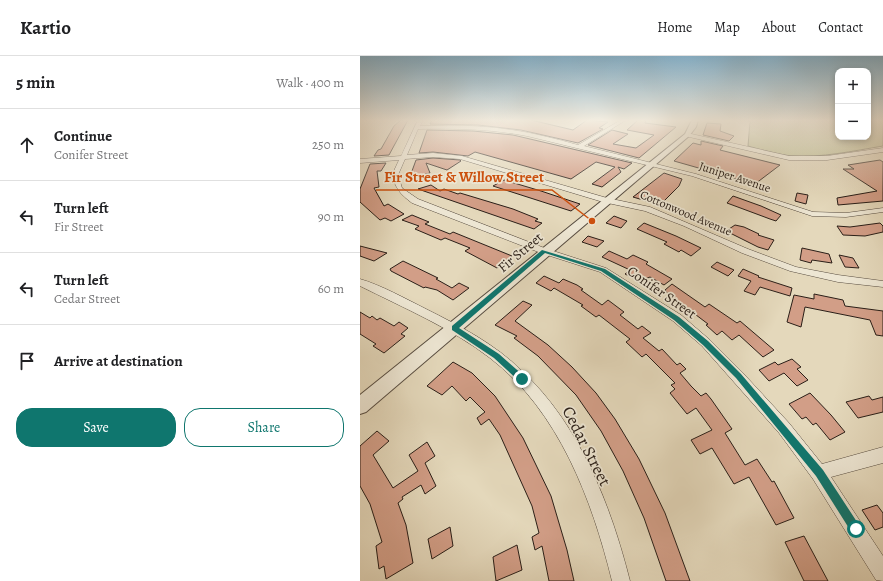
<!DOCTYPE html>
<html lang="en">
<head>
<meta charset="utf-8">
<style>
  :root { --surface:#fff; --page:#f6f6f6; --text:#202124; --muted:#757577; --line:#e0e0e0; --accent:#0f766e }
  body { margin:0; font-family:Alegreya,serif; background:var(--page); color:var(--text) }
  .controls { position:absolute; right:12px; top:12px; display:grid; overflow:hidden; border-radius:8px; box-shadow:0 2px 6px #0003 }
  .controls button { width:36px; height:36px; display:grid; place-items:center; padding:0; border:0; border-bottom:1px solid var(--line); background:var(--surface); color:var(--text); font:20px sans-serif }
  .stop { position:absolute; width:12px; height:12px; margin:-9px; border:3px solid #0f766e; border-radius:50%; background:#fff }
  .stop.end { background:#0f766e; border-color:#fff; box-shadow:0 1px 4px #0008 }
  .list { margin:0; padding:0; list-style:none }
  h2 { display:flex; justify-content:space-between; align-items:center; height:52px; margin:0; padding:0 16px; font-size:17px }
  h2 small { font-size:13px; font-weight:400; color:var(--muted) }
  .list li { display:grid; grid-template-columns:26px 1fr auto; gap:12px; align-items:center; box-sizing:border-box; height:72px; padding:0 16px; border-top:1px solid var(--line) }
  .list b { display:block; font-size:15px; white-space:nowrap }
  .list p { margin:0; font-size:13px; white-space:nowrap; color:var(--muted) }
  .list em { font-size:13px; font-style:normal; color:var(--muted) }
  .actions { display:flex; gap:8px; padding:12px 16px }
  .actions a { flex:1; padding:9px 0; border:1px solid var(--accent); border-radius:16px; text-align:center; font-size:14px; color:var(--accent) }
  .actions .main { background:var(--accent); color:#fff }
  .icon { flex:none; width:22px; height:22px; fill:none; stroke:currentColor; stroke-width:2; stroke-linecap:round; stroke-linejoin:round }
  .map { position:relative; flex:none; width:523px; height:525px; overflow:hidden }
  header { display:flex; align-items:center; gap:24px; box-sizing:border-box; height:56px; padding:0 20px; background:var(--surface); border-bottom:1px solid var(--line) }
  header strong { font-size:19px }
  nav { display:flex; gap:22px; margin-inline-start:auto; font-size:14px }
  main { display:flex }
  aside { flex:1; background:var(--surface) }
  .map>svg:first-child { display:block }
  .green { fill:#bbbc8b; stroke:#726e52 }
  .building { fill:#d29e87; stroke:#2a1f18 }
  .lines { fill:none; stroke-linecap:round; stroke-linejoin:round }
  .minor-casing { stroke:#584d41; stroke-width:1 }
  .tertiary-casing { stroke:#584d41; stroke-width:2 }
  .minor { fill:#ede6d3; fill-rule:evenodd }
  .tertiary { fill:#ede6d3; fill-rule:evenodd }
  .route { fill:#0f766e }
  .labels { text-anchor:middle; stroke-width:3.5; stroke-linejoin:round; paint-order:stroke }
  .far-street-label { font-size:12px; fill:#2a1f18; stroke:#ede6d3 }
  .street-label { font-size:14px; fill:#2a1f18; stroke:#ede6d3 }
  .near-street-label { font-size:17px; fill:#2a1f18; stroke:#ede6d3 }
  .leader { fill:none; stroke:#cc500e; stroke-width:1.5 }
  .callout-dot { fill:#cc500e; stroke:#ede6d3; stroke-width:1.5 }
  .callout-label { font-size:15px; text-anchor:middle; font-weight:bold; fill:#cc500e; stroke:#ede6d3; stroke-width:3.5; stroke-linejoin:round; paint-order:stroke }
</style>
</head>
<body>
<header>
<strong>Kartio</strong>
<nav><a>Home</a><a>Map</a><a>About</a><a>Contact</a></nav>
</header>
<main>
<aside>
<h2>5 min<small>Walk · 400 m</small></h2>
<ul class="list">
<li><svg class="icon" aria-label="ahead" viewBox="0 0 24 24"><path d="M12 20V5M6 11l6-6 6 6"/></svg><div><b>Continue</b><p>Conifer Street</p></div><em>250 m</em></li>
<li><svg class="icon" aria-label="left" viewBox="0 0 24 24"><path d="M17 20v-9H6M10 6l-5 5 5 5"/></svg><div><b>Turn left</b><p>Fir Street</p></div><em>90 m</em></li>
<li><svg class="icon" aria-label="left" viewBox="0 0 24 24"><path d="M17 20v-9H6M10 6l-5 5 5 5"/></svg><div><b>Turn left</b><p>Cedar Street</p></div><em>60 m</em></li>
<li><svg class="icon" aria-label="arrive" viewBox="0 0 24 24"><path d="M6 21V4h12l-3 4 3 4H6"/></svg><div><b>Arrive at destination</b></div></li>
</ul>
<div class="actions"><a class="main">Save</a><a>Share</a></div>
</aside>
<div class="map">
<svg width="523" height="525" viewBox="0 0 523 525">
  <rect width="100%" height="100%" fill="#e4d8bb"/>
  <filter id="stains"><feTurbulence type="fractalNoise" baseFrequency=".005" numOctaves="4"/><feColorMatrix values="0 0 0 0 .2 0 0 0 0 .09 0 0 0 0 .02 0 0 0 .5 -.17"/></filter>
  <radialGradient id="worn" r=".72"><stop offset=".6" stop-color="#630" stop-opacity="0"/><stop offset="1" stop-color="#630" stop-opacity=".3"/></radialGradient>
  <path class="green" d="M379,64H478V81H508V64H523V90C493,95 461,102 431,100C416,98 402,94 388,90L390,65Z"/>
  <g class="building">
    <path d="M41,64H48L29,99L14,100L18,94L21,93L34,70Z"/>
    <path d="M72,64H171L213,74L227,64L248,66L239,72L243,73L218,87L161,74L118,69L70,68Z"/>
    <path d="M278,64H286L285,67L316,71L279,102L228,89L252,74L268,78L253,88L276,92L294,79L267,74Z"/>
    <path d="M347,67L361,68L360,75L374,80L369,85L343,79Z"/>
    <path d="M67,74L113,75L153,79L272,107L264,113L258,111L261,116L242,131L232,128L255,111L236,106L211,123L115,96L108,100L73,96L59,97Z"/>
    <path d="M341,85L363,90L360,94L420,109L395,128L314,105L333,87L341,89Z"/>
    <path d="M73,102L100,104L101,105L87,114L66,107L70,117L54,121L52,115L56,104Z"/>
    <path d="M520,104L523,106V145L478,149L477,142L517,135L483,113H494L488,109Z"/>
    <path d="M26,107L21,115H17L19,131L14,132L24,150L28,148L44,158L31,165L25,162L20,164L0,146V133L10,108Z"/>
    <path d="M304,117L322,123L319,130L300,149L273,141Z"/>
    <path d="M144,124L181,135L220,148L211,155L133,130Z"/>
    <path d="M71,129L80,135L84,133L98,138L100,137L153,153L178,163L175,165L182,167L174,173L58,133Z"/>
    <path d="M437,137L448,139L446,148L435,145Z"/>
    <path d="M373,140L401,150L421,159L416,165L410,163L367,147Z"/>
    <path d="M52,159L69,166L65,168L90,178L93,176L152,200L137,212L105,195L110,192L85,182L81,184L55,173L59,170L42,164Z"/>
    <path d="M254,160L267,165L261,172L246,167Z"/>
    <path d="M284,167L316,180L341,192L331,200L321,194L319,196L304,188L307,186L277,173Z"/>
    <path d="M520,167L523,170V176L505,180L483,179L477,170L490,171Z"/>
    <path d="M375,169L384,171L399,178L398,179L414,184L408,194L398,191L366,175Z"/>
    <path d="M228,180L244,185L237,191L222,186Z"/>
    <path d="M0,190L27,197L14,205L0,200Z"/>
    <path d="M442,192L469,198L472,207L452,204L451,207L440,204Z"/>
    <path d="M249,195L267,203L273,199L288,206L286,208L312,223L304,229L290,221L285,223L278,219L273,222L265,218L270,214L242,201Z"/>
    <path d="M479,199L493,202L499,212L485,211Z"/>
    <path d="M43,205L78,222L76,223L92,232L99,227L109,232L93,244L77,234L65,231L64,232L31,215L30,213Z"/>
    <path d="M357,206L374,214L368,220L351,211Z"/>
    <path d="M383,213L399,220L398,221L432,232L430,240L400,231L395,239L384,235L391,225L378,220Z"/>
    <path d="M184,220L199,227L203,223L217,229L223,233L221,234L242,249L248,244L264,256L260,259L278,273L282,270L291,277L283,282L299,295L302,293L317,309L320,307L326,313L320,317L331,330L341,340L346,337L351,343L372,373L365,377L385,409L397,403L412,426L414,425L434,462L416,469L389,421L374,428L352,392L340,398L331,384L352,374L336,352L327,358L310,337L315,333L311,329L315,327L286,298L282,301L266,286L270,283L239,259L236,261L221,250L223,249L194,232L191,235L176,227Z"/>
    <path d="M312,228L345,251L349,248L377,267L380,265L414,294L403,301L379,279L372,284L362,275L357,279L346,269L348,268L307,237L305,234Z"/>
    <path d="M454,238L483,244L485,250L523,255V280L516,279L510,264L445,251L441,271L427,266L434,239L454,243Z"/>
    <path d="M163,245L172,249L155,265L188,289L212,311L236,337L255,363L279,403L305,457L330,525H306L284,462L263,415L241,375L216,339L178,300L154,282L157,280L135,269Z"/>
    <path d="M0,256L10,262L12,260L17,264L20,262L34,270L39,266L48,272L41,278L45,280L24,297L13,290L16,288L0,278Z"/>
    <path d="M432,303L441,311L437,313L448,324L437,330L424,317L409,325L399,314L415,306L418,309Z"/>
    <path d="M93,306L112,317L135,340L163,382L191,440L207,494L214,525H189L182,490L175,494L172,481L179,477L172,450L140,379L129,363L121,369L117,362L125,356L110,341L106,345L92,330L82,339L67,330Z"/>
    <path d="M450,337L471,359L485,376L470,384L456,367L453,369L446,361L442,363L429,348Z"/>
    <path d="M509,340L512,344L523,341V356L498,362L486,346Z"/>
    <path d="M17,375L29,385L13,399L33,432L58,415L49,399L67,386L75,400L65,407L76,430L65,438L61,429L42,441L43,443L38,447L46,469L53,507L26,523L24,510L19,513L16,490L22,486L10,448L0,430V390Z"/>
    <path d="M517,449L523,457V471L515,474L502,454Z"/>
    <path d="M90,471L93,490L72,503L68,483Z"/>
    <path d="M444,480L468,525H444L425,486Z"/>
    <path d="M157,489L162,514L136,525L133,501Z"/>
  </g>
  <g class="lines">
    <defs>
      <g id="minor">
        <path d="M58,64H63L60,70C91,69 121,69 152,74C174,77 196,83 218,89L261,64H266L224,90L336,118L453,156L486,157L523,152V156L486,161L452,160L332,120L167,80C131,73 95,72 58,73L47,99L73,97L102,100L247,142L290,151L388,193L436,211L478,219L523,225V231L478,226L430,215L382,197L324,170L285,155L243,146L100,103L73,101L45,103L38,119L42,132L58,143L187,193L246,212L321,259L350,284L382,316L429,367L462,408L523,391V407L471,421L523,500V525L516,524L453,423L419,377L342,290L313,265L240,216L181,197L52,147C40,138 36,133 32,119L39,104L0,107V103L41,100Z"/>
        <path d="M327,77L429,100H467L523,92V96L467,104H429L325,80Z"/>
        <path d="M0,223C21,229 46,243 66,253C100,270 135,288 162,315C220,369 251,450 270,525H252C232,444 199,355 130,302C91,272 44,252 0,230Z"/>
      </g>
      <path id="tertiary" d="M332,64H338L336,71L329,80L6,356L0,358V339L325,78Z"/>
    </defs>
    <use href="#minor" class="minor-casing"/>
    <use href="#tertiary" class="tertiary-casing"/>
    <use href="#minor" class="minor"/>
    <use href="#tertiary" class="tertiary"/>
  </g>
  <linearGradient id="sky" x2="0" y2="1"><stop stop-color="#87b6d2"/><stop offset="0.47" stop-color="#f3ede0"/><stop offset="1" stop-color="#f3ede0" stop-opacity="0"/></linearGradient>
  <rect width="523" height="137" fill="url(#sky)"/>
  <path class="route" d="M182,194L245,213L319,261L348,285L381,318L463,414L499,469L501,473L499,477L496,478L492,477L456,420L376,322L343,289L314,264L241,215L185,197L99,272L139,298L164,320V325H159L134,302L92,274V270Z"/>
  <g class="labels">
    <g class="far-street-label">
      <text transform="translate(375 121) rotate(18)" y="4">Juniper Avenue</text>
      <text transform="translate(326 157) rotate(23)" y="4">Cottonwood Avenue</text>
    </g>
    <g class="street-label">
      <text transform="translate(160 196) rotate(-40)" y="5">Fir Street</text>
      <text transform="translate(302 236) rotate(35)" y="5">Conifer Street</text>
    </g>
    <g class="near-street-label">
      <text transform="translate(227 390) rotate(63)" y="6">Cedar Street</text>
    </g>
  </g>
  <path class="leader" d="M232 165L192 134H16"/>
  <circle class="callout-dot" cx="232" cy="165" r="4"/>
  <g class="callout-label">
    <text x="104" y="126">Fir Street &amp; Willow Street</text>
  </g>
  <rect width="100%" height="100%" filter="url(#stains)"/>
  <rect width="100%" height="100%" fill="url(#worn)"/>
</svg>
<div class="controls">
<button>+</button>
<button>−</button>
</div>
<div class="stop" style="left:496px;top:473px"></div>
<div class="stop end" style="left:162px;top:323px"></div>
</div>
</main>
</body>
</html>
